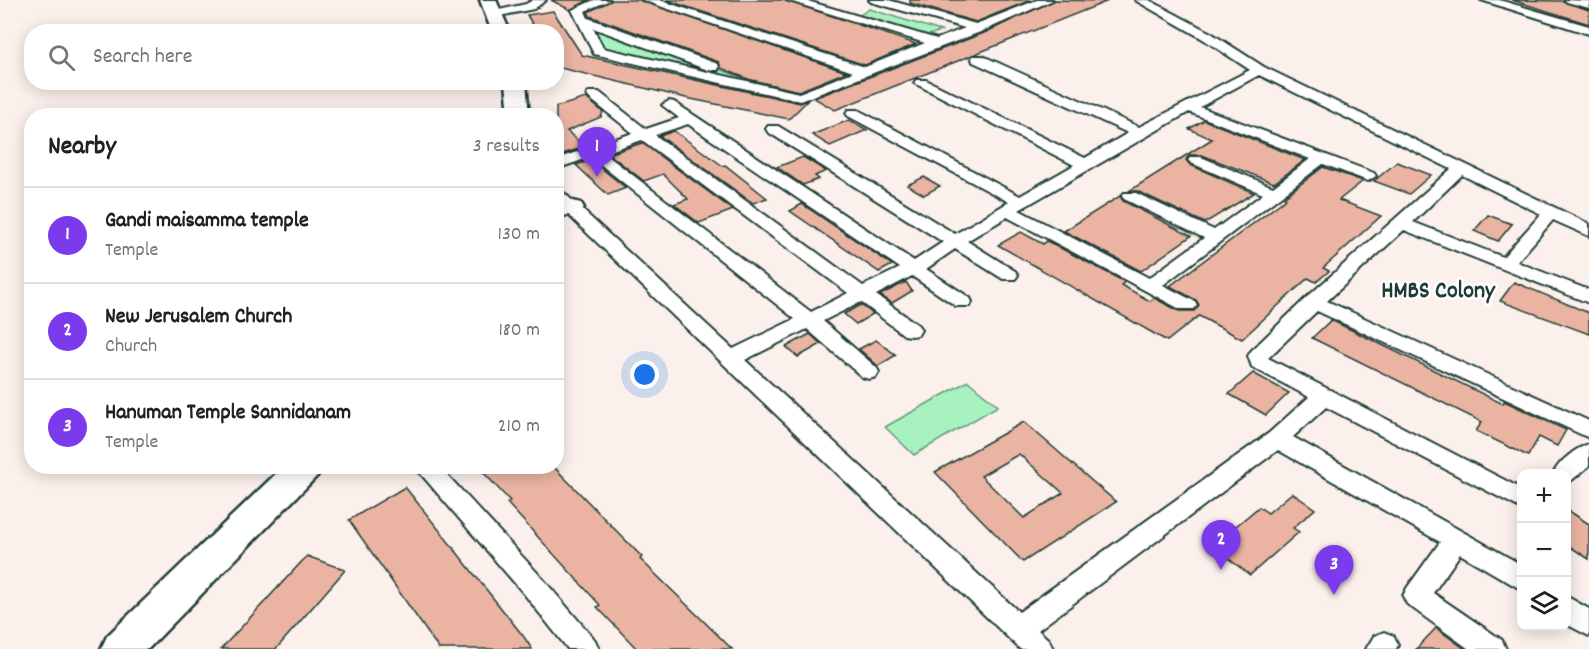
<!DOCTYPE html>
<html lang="en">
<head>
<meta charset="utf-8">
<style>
  :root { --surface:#fff; --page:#f6f6f6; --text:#202124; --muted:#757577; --line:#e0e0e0; --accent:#7c3aed }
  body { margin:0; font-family:Dekko,sans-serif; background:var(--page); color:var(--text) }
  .controls { position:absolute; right:18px; bottom:18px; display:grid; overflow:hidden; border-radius:12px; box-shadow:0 3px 15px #0003 }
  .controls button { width:54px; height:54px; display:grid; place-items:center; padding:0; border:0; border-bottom:2px solid var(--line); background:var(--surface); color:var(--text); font:30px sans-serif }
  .you { position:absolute; left:645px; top:375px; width:21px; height:21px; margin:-15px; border:4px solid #fff; border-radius:50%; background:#1a73e8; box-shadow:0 0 0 9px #1a73e833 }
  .badge { display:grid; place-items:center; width:39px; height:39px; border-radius:50%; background:var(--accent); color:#fff; font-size:20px; font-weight:700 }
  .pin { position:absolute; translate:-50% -50px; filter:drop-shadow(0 2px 3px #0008) }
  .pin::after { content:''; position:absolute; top:32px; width:21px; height:18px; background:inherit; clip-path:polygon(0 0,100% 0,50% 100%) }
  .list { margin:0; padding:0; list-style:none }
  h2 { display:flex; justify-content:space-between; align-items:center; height:78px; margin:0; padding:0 24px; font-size:26px }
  h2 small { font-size:20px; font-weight:400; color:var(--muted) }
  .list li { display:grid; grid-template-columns:39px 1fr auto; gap:18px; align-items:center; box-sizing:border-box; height:96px; padding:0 24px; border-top:2px solid var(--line) }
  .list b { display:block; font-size:22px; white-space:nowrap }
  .list p { margin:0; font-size:20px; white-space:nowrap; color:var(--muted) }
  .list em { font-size:20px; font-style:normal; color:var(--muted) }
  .icon { flex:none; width:33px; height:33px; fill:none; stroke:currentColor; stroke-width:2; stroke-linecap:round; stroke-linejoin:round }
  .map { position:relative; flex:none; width:1589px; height:649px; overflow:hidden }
  .search { position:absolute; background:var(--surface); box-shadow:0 3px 15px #0003; left:24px; top:24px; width:540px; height:66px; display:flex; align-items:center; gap:15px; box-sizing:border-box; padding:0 21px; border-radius:24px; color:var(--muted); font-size:22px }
  .panel { position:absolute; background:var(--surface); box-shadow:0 3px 15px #0003; left:24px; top:108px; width:540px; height:366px; border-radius:24px }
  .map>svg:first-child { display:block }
  .green { fill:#a8f2c0; stroke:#64987a; stroke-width:1.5 }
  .building { fill:#ebb4a2; stroke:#1f3d34; stroke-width:1.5; fill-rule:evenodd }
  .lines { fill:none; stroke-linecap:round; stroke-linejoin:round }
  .street-casing { stroke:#1f3d34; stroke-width:4 }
  .secondary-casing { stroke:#1f3d34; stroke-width:5 }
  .street { fill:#fff; fill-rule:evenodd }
  .secondary { fill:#fff; fill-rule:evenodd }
  .labels { text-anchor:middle; stroke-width:5; stroke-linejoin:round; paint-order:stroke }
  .neighbourhood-label { font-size:24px; font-weight:bold; fill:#1f3d34; stroke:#fff }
</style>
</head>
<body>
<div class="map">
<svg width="1589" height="649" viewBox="0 0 1589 649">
  <rect width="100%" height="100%" fill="#fbf0ec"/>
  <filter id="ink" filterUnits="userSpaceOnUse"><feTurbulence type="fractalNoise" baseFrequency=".0167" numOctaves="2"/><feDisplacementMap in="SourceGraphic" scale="12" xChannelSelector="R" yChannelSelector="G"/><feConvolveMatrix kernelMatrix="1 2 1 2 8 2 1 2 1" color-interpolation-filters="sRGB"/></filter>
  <g filter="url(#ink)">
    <g class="green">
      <path d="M869,9L941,31L916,39L854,19Z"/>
      <path d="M603,27L749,80L741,81L606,49L594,29Z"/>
      <path d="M968,381L998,406L914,455L885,427Z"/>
    </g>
    <g class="building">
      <path d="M551,0H589L570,10Z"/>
      <path d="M612,0H640L846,72L799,91L748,79L721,68L719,62L590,16L588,12Z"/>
      <path d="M666,0H784L916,44L865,65Z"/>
      <path d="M910,0H1031L976,22L910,3Z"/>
      <path d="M1055,0L1108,1L835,110L814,98L984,33Z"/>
      <path d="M1512,0L1563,1L1589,10V24Z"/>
      <path d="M553,11L582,55L800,103L808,100L789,119L686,98L556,67V32H537L527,15Z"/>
      <path d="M586,98L603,112L601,117L567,131L585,147L556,156V107Z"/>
      <path d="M849,120L867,130L830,146L812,135Z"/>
      <path d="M1204,120L1305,160L1274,183L1202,155H1189L1186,160L1190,165L1254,193L1205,223L1137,191H1129L1212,139L1189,129Z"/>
      <path d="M674,131L723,166L725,165L767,198L753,203L660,136Z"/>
      <path d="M642,143L733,210L699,223L674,204L688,199L663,174L644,181L609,154Z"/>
      <path d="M803,157L826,171L815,176L819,179L803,185L777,167Z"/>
      <path d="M591,160L626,188L608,195L576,165Z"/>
      <path d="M1397,162L1431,175L1409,194L1374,181Z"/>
      <path d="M1323,167L1363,181L1339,200L1381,216L1323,268L1329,271L1316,282L1308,278L1242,339L1199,316L1167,341L998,245L1021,232L1043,244L1047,241L1125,282L1121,285L1150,301L1154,298L1179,311H1194L1199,305L1196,300L1170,286L1279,204L1286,199L1284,197Z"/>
      <path d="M924,177L940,186L924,195L907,185Z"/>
      <path d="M1120,196L1123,201L1191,236L1141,271L1064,231Z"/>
      <path d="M802,204L892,265L879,272L790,211Z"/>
      <path d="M1488,215L1512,224L1498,241L1474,231Z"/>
      <path d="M906,282L912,291L892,303L880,295Z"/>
      <path d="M1514,282L1589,313V334L1500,301Z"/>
      <path d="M861,305L873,314L856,324L844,314Z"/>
      <path d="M1331,320L1503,404L1504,401L1566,430L1557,446L1539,437L1528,456L1476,431L1482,422L1312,338Z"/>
      <path d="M810,334L821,344L798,357L786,347Z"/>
      <path d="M876,340L896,355L878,366L859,349Z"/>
      <path d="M1253,373L1289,393L1266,415L1229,394Z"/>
      <path d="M1024,422L1116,502L1023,562L935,472ZM1019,454L1063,493L1024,518L981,476Z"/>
      <path d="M495,466H553L642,557L640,559L732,649H637L597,607L600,605L507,503L510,501L484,473Z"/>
      <path d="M405,487L524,637L532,649H439L349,520Z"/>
      <path d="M1292,493L1315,509L1293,528L1299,532L1250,575L1212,546L1259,507L1268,513Z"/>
      <path d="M1566,509L1589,524V559L1566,544Z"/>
      <path d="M307,556L345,570L276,649H221Z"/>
      <path d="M1436,628L1465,649H1416Z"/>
    </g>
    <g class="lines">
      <defs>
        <g id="street">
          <path d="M533,0H546L534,9L494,17L488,14L490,12L526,4Z"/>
          <path d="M594,0H610L585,11L588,18L718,64L719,67L718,70H708L593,28L603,48L799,93L853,72L642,0H659L865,67L925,43L786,0H804L937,39L965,28L871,2L869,0H888L976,24L1037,0H1053L983,31L800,101L594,54L572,10Z"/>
          <path d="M1135,0H1149L1211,33L1264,67L1589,224V236L1553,220L1517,262L1589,290V303L1404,230L1327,301L1589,421V438L1317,311L1268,358L1522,489V509L1326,407L1293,437L1522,565V590L1460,554L1433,593L1502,640L1506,649H1469L1407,604L1403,596L1407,588L1440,542L1278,450L1038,630L1049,640L1053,649H1020L556,203V189L562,191L733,349L795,319L591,157L556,169V159L633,133L589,98L587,95L589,92H599L646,129L679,118L662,105L669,101L674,102L914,261L943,242L768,132L766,129L768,126H778L955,234L1009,202L848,116L846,113L848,110H858L1020,196L1074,165L914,83L916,80H926L1085,158L1128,133L973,62L972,59L973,56H983L1139,127L1250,70L1203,39ZM1259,75L1451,169L1306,298L1251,351L1248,356L1252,367L1309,397L1269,433L1019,612L745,360L807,329L862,377L869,379L876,377L879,372L876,367L823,321L861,302L904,335L911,336L918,335L921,330L918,325L876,295L912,276L956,306H970L972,302L970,298L926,269L955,249L1003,279H1015L1018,275L1015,271L967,241L1007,217L1180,309H1194L1197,305L1194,301L1163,285L1323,164L1368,181L1376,176L1374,173L1200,107ZM1189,112L1310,159L1273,187L1201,157H1191L1188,160L1191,163L1263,194L1214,230L1136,193H1124L1122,196L1124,199L1204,238L1149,278L1019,210ZM688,124L900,268L863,286L655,135ZM642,140L848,293L811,312L604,153ZM1462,175L1541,214L1503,257L1413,222Z"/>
          <path d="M1481,0H1499L1589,26V34Z"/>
          <path d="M1565,0L1589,1V8L1567,2Z"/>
          <path d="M1589,444V466L1572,480L1566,482V474H1553C1559,461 1576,448 1589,444Z"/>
          <path d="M414,466H439L543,579L595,640L599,649H568L525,595Z"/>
          <path d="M1566,596L1589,609V636L1566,624Z"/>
          <path d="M1384,632L1394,636L1398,645L1396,649H1366L1374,636Z"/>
        </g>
        <g id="secondary">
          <path d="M480,0H496L510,32H492Z"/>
          <path d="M506,82H526L529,116H509Z"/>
          <path d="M572,201L581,203L584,208L581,213L556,217V203Z"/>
          <path d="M284,466H323L318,475L148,649H101L107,636Z"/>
        </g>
      </defs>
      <use href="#street" class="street-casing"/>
      <use href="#secondary" class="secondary-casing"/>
      <use href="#street" class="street"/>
      <use href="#secondary" class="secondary"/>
    </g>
  </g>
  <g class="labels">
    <g class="neighbourhood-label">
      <text x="1438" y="297">HMBS Colony</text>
    </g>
  </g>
</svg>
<div class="controls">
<button>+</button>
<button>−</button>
<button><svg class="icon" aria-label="layers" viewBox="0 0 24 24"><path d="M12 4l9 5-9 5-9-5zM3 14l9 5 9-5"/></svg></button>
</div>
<div class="you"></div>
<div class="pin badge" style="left:597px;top:177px">1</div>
<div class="pin badge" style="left:1221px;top:570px">2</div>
<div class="pin badge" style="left:1334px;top:595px">3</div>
<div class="search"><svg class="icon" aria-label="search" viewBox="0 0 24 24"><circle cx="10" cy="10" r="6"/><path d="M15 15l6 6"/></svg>Search here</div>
<section class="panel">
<h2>Nearby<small>3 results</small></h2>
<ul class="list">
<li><span class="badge">1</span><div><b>Gandi maisamma temple</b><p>Temple</p></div><em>130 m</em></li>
<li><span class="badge">2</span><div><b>New Jerusalem Church</b><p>Church</p></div><em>180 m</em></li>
<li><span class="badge">3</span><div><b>Hanuman Temple Sannidanam</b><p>Temple</p></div><em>210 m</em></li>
</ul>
</section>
</div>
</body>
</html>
